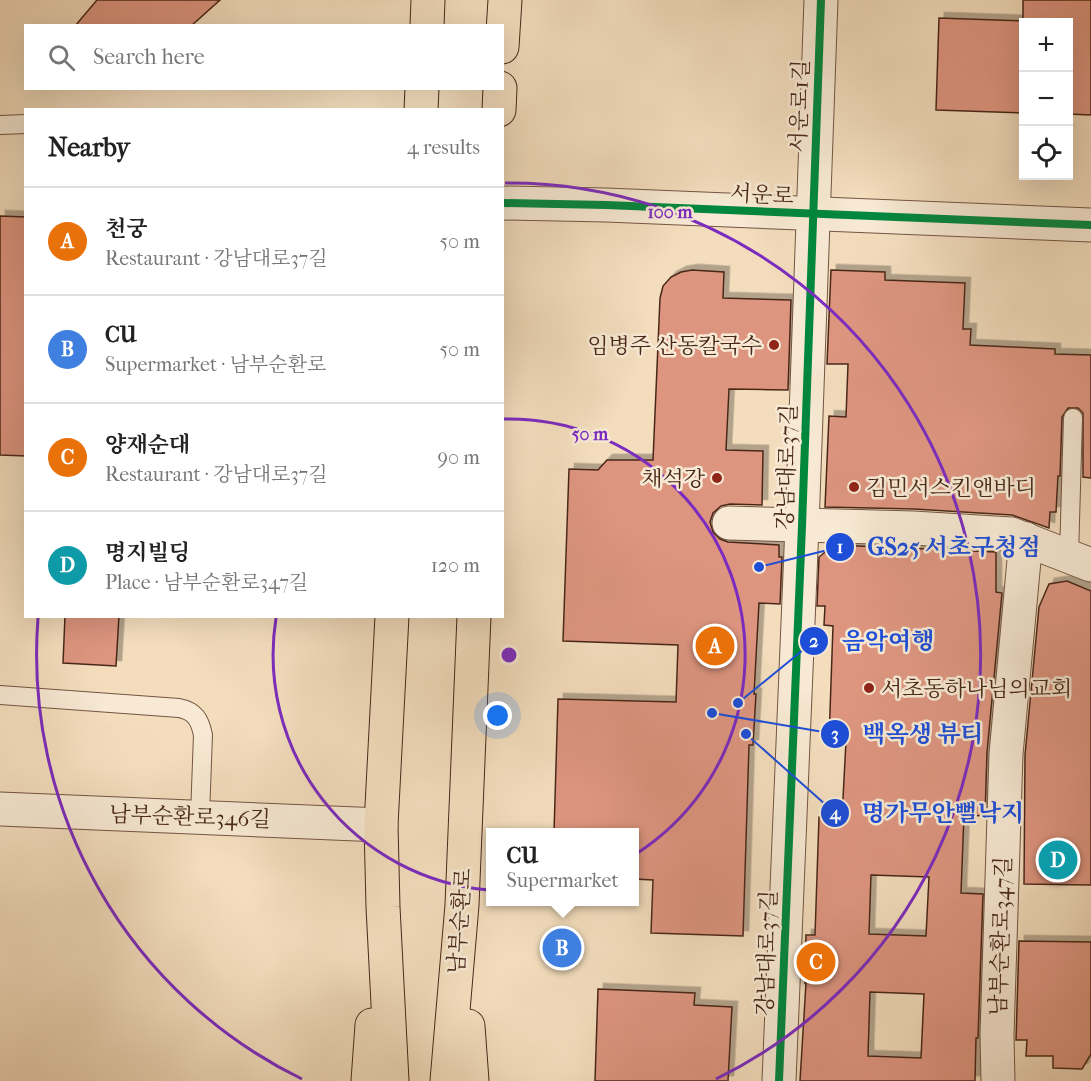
<!DOCTYPE html>
<html lang="en">
<head>
<meta charset="utf-8">
<style>
  :root { --surface:#fff; --page:#f6f6f6; --text:#222; --muted:#767676; --line:#e0e0e0; --accent:#2563eb }
  body { margin:0; font-family:"IM FELL French Canon","Noto Serif KR",serif; background:var(--page); color:var(--text) }
  .controls { position:absolute; right:18px; top:18px; display:grid; overflow:hidden; border-radius:0px; box-shadow:0 6px 24px #0002 }
  .controls button { width:54px; height:54px; display:grid; place-items:center; padding:0; border:0; border-bottom:2px solid var(--line); background:var(--surface); color:var(--text); font:30px sans-serif }
  .you { position:absolute; left:498px; top:716px; width:21px; height:21px; margin:-15px; border:4px solid #fff; border-radius:50%; background:#1a73e8; box-shadow:0 0 0 9px #1a73e833 }
  .badge { display:grid; place-items:center; width:39px; height:39px; border-radius:50%; background:var(--accent); color:#fff; font-size:20px; font-weight:700 }
  .pin { position:absolute; translate:-50% -50%; border:3px solid #fff; box-shadow:0 2px 6px #0006 }
  .popup { position:absolute; left:486px; top:828px; width:153px; height:78px; box-sizing:border-box; display:grid; place-content:center; border-radius:0px; background:var(--surface); filter:drop-shadow(0 2px 4px #0005); font-size:20px; white-space:nowrap; color:var(--muted) }
  .popup b { font-size:22px; color:var(--text) }
  .popup::after { content:''; position:absolute; left:50%; top:100%; margin-left:-12px; border:12px solid transparent; border-top-color:var(--surface) }
  .list { margin:0; padding:0; list-style:none }
  h2 { display:flex; justify-content:space-between; align-items:center; height:78px; margin:0; padding:0 24px; font-size:26px }
  h2 small { font-size:20px; font-weight:400; color:var(--muted) }
  .list li { display:grid; grid-template-columns:39px 1fr auto; gap:18px; align-items:center; box-sizing:border-box; height:108px; padding:0 24px; border-top:2px solid var(--line) }
  .list b { display:block; font-size:22px; white-space:nowrap }
  .list p { margin:0; font-size:20px; white-space:nowrap; color:var(--muted) }
  .list em { font-size:20px; font-style:normal; color:var(--muted) }
  .icon { flex:none; width:33px; height:33px; fill:none; stroke:currentColor; stroke-width:2; stroke-linecap:round; stroke-linejoin:round }
  .map { position:relative; flex:none; width:1091px; height:1081px; overflow:hidden }
  .search { position:absolute; background:var(--surface); box-shadow:0 6px 24px #0002; left:24px; top:24px; width:480px; height:66px; display:flex; align-items:center; gap:15px; box-sizing:border-box; padding:0 21px; border-radius:0px; color:var(--muted); font-size:22px }
  .panel { position:absolute; background:var(--surface); box-shadow:0 6px 24px #0002; left:24px; top:108px; width:480px; height:510px; border-radius:0px }
  .map>svg:first-child { display:block }
  .building { fill:#dd9580; stroke:#492819; stroke-width:1.5; fill-rule:evenodd; filter:url(#shadow) }
  .lines { fill:none; stroke-linecap:round; stroke-linejoin:round }
  .service-casing { stroke:#745542; stroke-width:20 }
  .minor-casing { stroke:#745542; stroke-width:35 }
  .tertiary-casing { stroke:#745542; stroke-width:35 }
  .primary-casing { stroke:#492819; stroke-width:35 }
  .service { stroke:#f7e9d4; stroke-width:18 }
  .minor { stroke:#f7e9d4; stroke-width:33 }
  .tertiary { stroke:#f7e9d4; stroke-width:33 }
  .primary { stroke:#f3ddbd; stroke-width:33 }
  .cycleway-casing { stroke:#f7e9d4; stroke-width:11 }
  .cycleway { stroke:#00873e; stroke-width:8 }
  .ring { fill:none; stroke:#7b2cbf; stroke-width:3 }
  .poi-dot { fill:#8f2418; stroke:#f7e9d4; stroke-width:2 }
  .labels { text-anchor:middle; stroke-width:5; stroke-linejoin:round; paint-order:stroke }
  .street-label { font-size:22px; fill:#492819; stroke:#f7e9d4 }
  .poi-label { font-size:22px; fill:#492819; stroke:#f7e9d4; text-anchor:end }
  .centre { fill:#7b2cbf; stroke:#f7e9d4; stroke-width:3 }
  .ring-label { font-size:18px; text-anchor:middle; font-weight:bold; fill:#7b2cbf; stroke:#f7e9d4; stroke-width:5; stroke-linejoin:round; paint-order:stroke }
  .leader { fill:none; stroke:#1d4ed8; stroke-width:2 }
  .callout-dot { fill:#1d4ed8; stroke:#f7e9d4; stroke-width:2 }
  .mark-label { font-size:18px; text-anchor:middle; font-weight:bold; fill:#fff }
  .callout-label { font-size:24px; text-anchor:middle; font-weight:bold; fill:#1d4ed8; stroke:#f7e9d4; stroke-width:5; stroke-linejoin:round; paint-order:stroke }
</style>
</head>
<body>
<div class="map">
<svg width="1091" height="1081" viewBox="0 0 1091 1081">
  <defs>
    <filter id="shadow"><feDropShadow dx="5.5" dy="-5.5" stdDeviation="0" flood-color="#0004"/></filter>
  </defs>
  <rect width="100%" height="100%" fill="#f3ddbd"/>
  <filter id="stains"><feTurbulence type="fractalNoise" baseFrequency=".00333" numOctaves="4"/><feColorMatrix values="0 0 0 0 .2 0 0 0 0 .09 0 0 0 0 .02 0 0 0 .5 -.17"/></filter>
  <radialGradient id="worn" r=".72"><stop offset=".6" stop-color="#630" stop-opacity="0"/><stop offset="1" stop-color="#630" stop-opacity=".3"/></radialGradient>
  <g class="building">
    <path d="M97,0H220L191,26H75Z"/>
    <path d="M1023,0H1091V115L1068,114V22H1023V113L936,110L939,18L1023,21Z"/>
    <path d="M0,216L26,217V456L0,455Z"/>
    <path d="M692,270L724,272L723,298L791,300L788,390L729,389L726,450L763,451L762,505L730,504L721,506L713,513L710,522L713,532L720,539L728,542L779,545V557H782L780,604L759,603L754,694H756L753,745H749L743,936L651,933L653,880L634,879V832H554L558,699L676,702L678,645L563,641L569,469L598,470L607,460H653L660,298L663,286L671,277L681,272Z"/>
    <path d="M831,270L885,272V280L965,283L963,329H971L970,345L1055,349V354L1091,355V478L1083,477V413L1078,408H1068L1062,417L1060,476H1058L1056,512H1050L1049,528L1012,515L914,509L825,507L829,416L846,417L848,364H827Z"/>
    <path d="M834,545L996,552V592L1002,593L987,752L985,816L964,815L961,893L983,894L978,1038H976L975,1081H800L806,983H805L806,935H815L819,817L842,818L846,741L829,740L833,626L824,625L825,606H817L819,557ZM871,875L929,877L926,936L869,934ZM870,992L924,994L921,1058L868,1056Z"/>
    <path d="M1067,581L1091,591V885L1024,884L1025,755L1039,607L1049,584Z"/>
    <path d="M65,616H119L116,666L63,663Z"/>
    <path d="M1019,941L1091,942V1054L1082,1069L1053,1068V1056H1026L1027,1040H1016Z"/>
    <path d="M598,989L695,993L694,1005L732,1007L728,1081H595Z"/>
  </g>
  <g class="lines">
    <defs>
      <g id="service">
        <path d="M0,125L26,124"/>
        <path d="M1069,556L1073,418"/>
        <path d="M0,695L179,708C195,711 200,720 203,735L200,816"/>
      </g>
      <g id="minor">
        <path d="M729,523L913,528L1011,534L1091,565"/>
        <path d="M0,809L381,825"/>
        <path d="M779,1081L802,526L821,0"/>
        <path d="M998,1081L997,1035L1006,754L1026,539"/>
      </g>
      <path id="tertiary" d="M502,203L606,205L1091,225"/>
      <g id="primary">
        <path d="M427,26L428,0"/>
        <path d="M502,47L505,0"/>
        <path d="M421,110L422,88"/>
        <path d="M499,110L500,88"/>
        <path d="M392,616L381,825L383,907L392,1081"/>
        <path d="M468,1026L472,1081"/>
        <path d="M368,1081L372,1025"/>
        <path d="M447,1081L462,905L474,616"/>
      </g>
    </defs>
    <use href="#service" class="service-casing"/>
    <use href="#minor" class="minor-casing"/>
    <use href="#tertiary" class="tertiary-casing"/>
    <use href="#primary" class="primary-casing"/>
    <use href="#service" class="service"/>
    <use href="#minor" class="minor"/>
    <use href="#tertiary" class="tertiary"/>
    <use href="#primary" class="primary"/>
    <defs>
      <g id="cycleway">
        <path d="M502,203L606,205L1091,225"/>
        <path d="M779,1081L802,526L821,0"/>
      </g>
    </defs>
    <use href="#cycleway" class="cycleway-casing"/>
    <use href="#cycleway" class="cycleway"/>
  </g>
  <g class="ring">
    <path d="M503 419A236 236 0 1 1 276 618"/>
    <path d="M302 1079A472 472 0 0 1 38 618M505 183A472 472 0 0 1 716 1079"/>
  </g>
  <g class="poi-dot">
    <circle cx="774" cy="345" r="6"/>
    <circle cx="717" cy="478" r="6"/>
    <circle cx="854" cy="487" r="6"/>
    <circle cx="869" cy="688" r="6"/>
  </g>
  <g class="labels">
    <g class="street-label">
      <text transform="translate(799 106) rotate(-88)" y="8">서운로1길</text>
      <text transform="translate(762 194) rotate(3)" y="8">서운로</text>
      <text transform="translate(786 467) rotate(-88)" y="8">강남대로37길</text>
      <text transform="translate(190 816) rotate(2)" y="8">남부순환로346길</text>
      <text transform="translate(459 921) rotate(-86)" y="8">남부순환로</text>
      <text transform="translate(1000 936) rotate(-88)" y="8">남부순환로347길</text>
      <text transform="translate(766 953) rotate(-88)" y="8">강남대로37길</text>
    </g>
    <g class="poi-label">
      <text x="762" y="353">임병주 산동칼국수</text>
      <text x="705" y="486">채석강</text>
      <text x="866" y="495" text-anchor="start">김민서스킨앤바디</text>
      <text x="881" y="696" text-anchor="start">서초동하나님의교회</text>
    </g>
  </g>
  <circle cx="509" cy="655" r="9" class="centre"/>
  <g class="ring-label">
    <text x="670" y="218">100 m</text>
    <text x="590" y="440">50 m</text>
  </g>
  <path class="leader" d="M759 567L840 547M738 703L814 641M712 713L835 734M746 734L835 813"/>
  <g class="callout-dot">
    <circle cx="759" cy="567" r="6"/>
    <circle cx="738" cy="703" r="6"/>
    <circle cx="712" cy="713" r="6"/>
    <circle cx="746" cy="734" r="6"/>
    <circle cx="840" cy="547" r="15"/>
    <circle cx="814" cy="641" r="15"/>
    <circle cx="835" cy="734" r="15"/>
    <circle cx="835" cy="813" r="15"/>
  </g>
  <g class="mark-label">
    <text x="840" y="553">1</text>
    <text x="814" y="647">2</text>
    <text x="835" y="740">3</text>
    <text x="835" y="819">4</text>
  </g>
  <g class="callout-label">
    <text x="954" y="555">GS25 서초구청점</text>
    <text x="888" y="649">음악여행</text>
    <text x="923" y="742">백옥생 뷰티</text>
    <text x="943" y="821">명가무안뻘낙지</text>
  </g>
  <rect width="100%" height="100%" filter="url(#stains)"/>
  <rect width="100%" height="100%" fill="url(#worn)"/>
</svg>
<div class="controls">
<button>+</button>
<button>−</button>
<button><svg class="icon" aria-label="locate" viewBox="0 0 24 24"><circle cx="12" cy="12" r="6"/><path d="M12 2v4M12 18v4M2 12h4M18 12h4"/></svg></button>
</div>
<div class="you"></div>
<div class="pin badge" style="left:715px;top:646px;background:#e8710a">A</div>
<div class="pin badge" style="left:562px;top:948px;background:#3f7fe0">B</div>
<div class="popup"><b>CU</b>Supermarket</div>
<div class="pin badge" style="left:816px;top:962px;background:#e8710a">C</div>
<div class="pin badge" style="left:1058px;top:860px;background:#0f9aa8">D</div>
<div class="search"><svg class="icon" aria-label="search" viewBox="0 0 24 24"><circle cx="10" cy="10" r="6"/><path d="M15 15l6 6"/></svg>Search here</div>
<section class="panel">
<h2>Nearby<small>4 results</small></h2>
<ul class="list">
<li><span class="badge" style="background:#e8710a">A</span><div><b>천궁</b><p>Restaurant · 강남대로37길</p></div><em>50 m</em></li>
<li><span class="badge" style="background:#3f7fe0">B</span><div><b>CU</b><p>Supermarket · 남부순환로</p></div><em>50 m</em></li>
<li><span class="badge" style="background:#e8710a">C</span><div><b>양재순대</b><p>Restaurant · 강남대로37길</p></div><em>90 m</em></li>
<li><span class="badge" style="background:#0f9aa8">D</span><div><b>명지빌딩</b><p>Place · 남부순환로347길</p></div><em>120 m</em></li>
</ul>
</section>
</div>
</body>
</html>
